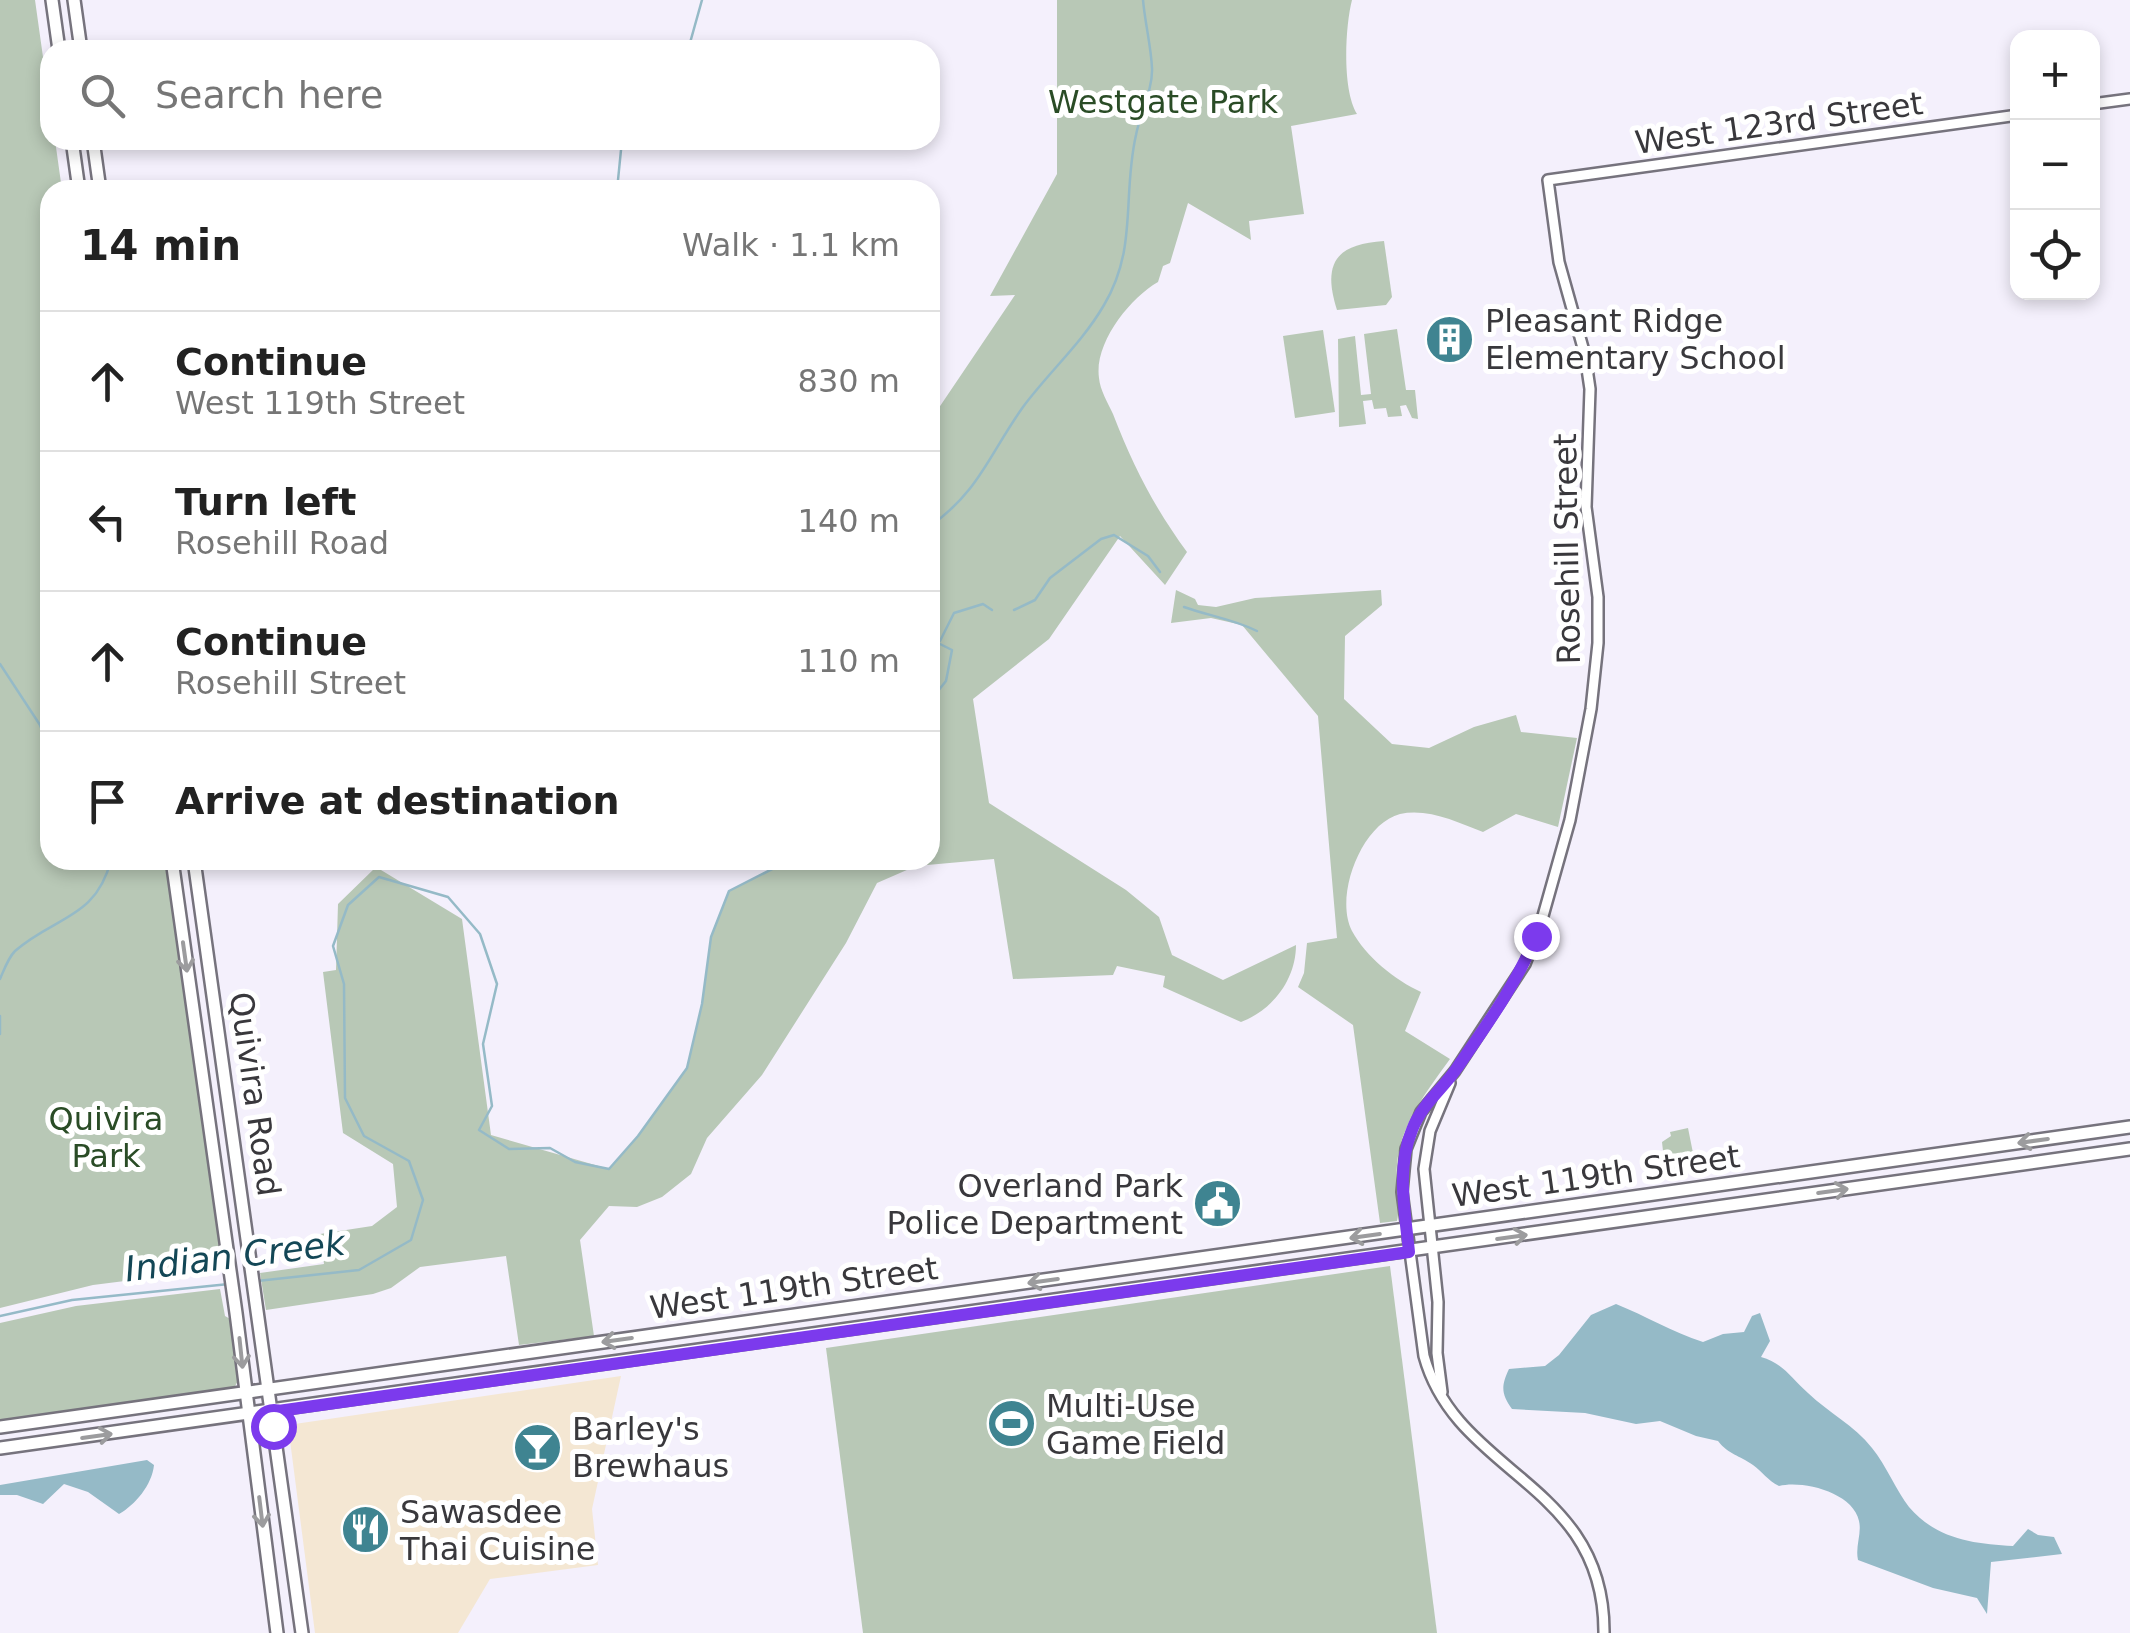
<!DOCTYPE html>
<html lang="en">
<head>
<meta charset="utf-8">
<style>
  :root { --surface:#fff; --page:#f2f2f2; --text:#222; --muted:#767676; --line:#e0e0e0 }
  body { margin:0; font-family:"DejaVu Sans",sans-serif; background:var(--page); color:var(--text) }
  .controls { position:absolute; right:30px; top:30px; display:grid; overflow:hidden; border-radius:20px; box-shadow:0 5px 15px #0003 }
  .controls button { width:90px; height:90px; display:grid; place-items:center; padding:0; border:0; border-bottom:2px solid var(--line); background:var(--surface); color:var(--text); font:50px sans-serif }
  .stop { position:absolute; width:30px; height:30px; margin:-22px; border:8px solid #7c3aed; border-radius:50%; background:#fff }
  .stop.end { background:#7c3aed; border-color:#fff; box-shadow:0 2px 10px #0008 }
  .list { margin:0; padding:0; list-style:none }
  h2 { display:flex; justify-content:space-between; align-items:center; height:130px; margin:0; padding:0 40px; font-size:42px }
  h2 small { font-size:32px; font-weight:400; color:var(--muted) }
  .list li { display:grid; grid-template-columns:65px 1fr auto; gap:30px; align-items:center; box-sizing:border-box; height:140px; padding:0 40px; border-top:2px solid var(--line) }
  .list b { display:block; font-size:38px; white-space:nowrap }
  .list p { margin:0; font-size:32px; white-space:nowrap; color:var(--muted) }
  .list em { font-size:32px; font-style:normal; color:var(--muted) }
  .icon { flex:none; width:55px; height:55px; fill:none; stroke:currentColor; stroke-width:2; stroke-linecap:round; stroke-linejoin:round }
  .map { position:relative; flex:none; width:2130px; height:1633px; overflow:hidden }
  .search { position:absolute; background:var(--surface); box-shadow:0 5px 15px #0003; left:40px; top:40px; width:900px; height:110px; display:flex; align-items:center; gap:25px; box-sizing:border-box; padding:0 35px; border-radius:30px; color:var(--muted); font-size:38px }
  .panel { position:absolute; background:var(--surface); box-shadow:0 5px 15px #0003; left:40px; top:180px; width:900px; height:690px; border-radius:30px }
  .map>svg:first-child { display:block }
  .commercial { fill:#f4e7d3 }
  .green { fill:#b8c8b6 }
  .water { fill:#95bac7 }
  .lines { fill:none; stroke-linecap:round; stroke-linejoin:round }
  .stream { stroke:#95bac7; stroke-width:2.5 }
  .minor-casing { stroke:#76737d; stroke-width:14 }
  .major-casing { stroke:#76737d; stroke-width:16 }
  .minor { stroke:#fff; stroke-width:9 }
  .major { stroke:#fff; stroke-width:11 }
  .oneway { stroke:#9c9c9e }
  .route { stroke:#7c3aed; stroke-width:12 }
  .labels { text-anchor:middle; stroke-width:10; stroke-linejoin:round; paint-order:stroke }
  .park-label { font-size:32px; fill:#2a4c26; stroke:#fff }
  .street-label { font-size:32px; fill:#39383c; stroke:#fff }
  .poi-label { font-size:32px; fill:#39383c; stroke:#fff; text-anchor:start }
  .water-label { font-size:35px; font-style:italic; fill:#134756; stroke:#fff }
</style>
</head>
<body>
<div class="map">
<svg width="2130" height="1633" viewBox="0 0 2130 1633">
  <rect width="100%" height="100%" fill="#f4f0fc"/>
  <path class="commercial" d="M621,1376L592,1509L598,1565L490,1579L458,1633H315L288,1425Z"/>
  <g class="green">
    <path d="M0,0H35L50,107V140H55L62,190H50V860H172L228,1268L93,1285L0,1308Z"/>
    <path d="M1057,0H1352C1345,27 1342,90 1357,114L1291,126L1304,214L1249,221L1251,240L1188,203L1170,263L1163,266L1158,282C1130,298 1094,343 1099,378C1100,390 1108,403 1113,414C1133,466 1154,507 1187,552L1165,585L1120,536L1049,639L973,699L989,803L1126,890L1159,917L1172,955L1223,980L1296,945C1296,979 1273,1010 1241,1022L1163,987L1165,976L1117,966L1113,975L1013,979L994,859L916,866L877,883L846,943L762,1075L707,1138L691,1174L662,1197L637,1207L609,1206L580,1240L594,1336L519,1345L506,1256L420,1267L391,1288L373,1294L266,1310L260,1273L324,1264L320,1234L372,1226L397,1207L393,1164L343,1133L323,972L336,970L338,904L376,867L462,919L491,1135L609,1169L638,1136L687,1068L702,1004L711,937L729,891L790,860H930V421L1015,295L990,296L1057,174Z"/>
    <path d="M1384,241L1392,297L1386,305L1337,310C1322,263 1336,244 1384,241Z"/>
    <path d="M1397,329L1406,390H1415L1418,419L1412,418L1406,405L1400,406L1402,416L1388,417L1386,408L1374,409L1372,400L1363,401L1366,424L1339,427L1338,339L1355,336L1361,395L1371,394L1364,334Z"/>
    <path d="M1323,330L1335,412L1295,418L1283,336Z"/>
    <path d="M1176,590L1195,599L1198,605L1216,607L1255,598L1381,590L1382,605L1345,636L1344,699L1392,744L1429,748L1474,727L1516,715L1521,732L1577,738L1558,827L1516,814L1483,832C1457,822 1428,808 1400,814C1361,824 1334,897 1352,931C1366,957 1395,980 1421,992L1405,1031L1450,1059C1427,1091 1400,1125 1397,1165C1395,1184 1401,1203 1397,1221L1380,1223L1353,1025L1298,987L1304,973L1307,943L1337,938L1318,716L1242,625L1211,618L1171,623Z"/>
    <path d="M1688,1128L1695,1163L1692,1167L1672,1171L1671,1166L1660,1168L1657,1153L1663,1151L1662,1142L1671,1136L1670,1132Z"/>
    <path d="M1390,1266L1437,1633H863L826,1348Z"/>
    <path d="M220,1289L225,1316L232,1320L239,1379L234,1388L0,1422V1323L76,1306Z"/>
  </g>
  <g class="water">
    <path d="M1616,1304C1646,1316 1672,1332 1703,1342L1723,1334L1744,1332L1752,1316L1760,1313L1770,1341L1761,1357C1783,1363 1791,1378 1808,1393C1829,1413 1854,1425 1872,1448C1886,1465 1897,1492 1909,1507C1936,1539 1974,1544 2013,1546L2028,1529L2038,1535L2054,1537L2062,1554L1991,1562L1987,1614L1977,1598L1933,1588L1858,1560C1855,1546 1862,1534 1859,1521C1853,1492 1802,1480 1779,1486C1767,1480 1763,1472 1753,1465C1739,1455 1729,1455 1718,1441L1696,1436L1660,1421L1636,1424L1585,1413L1512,1409C1501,1394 1501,1386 1509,1369L1545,1366L1559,1355L1591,1315Z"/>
    <path d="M147,1460L154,1465C152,1485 135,1505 119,1514L88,1492L64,1484L43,1504L17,1495H0V1485Z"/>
  </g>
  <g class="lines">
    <g class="stream">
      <path d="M688,50L702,0"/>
      <path d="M617,190L622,140"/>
      <path d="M930,526C979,492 990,453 1023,407C1049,372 1082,343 1104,305C1138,248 1122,196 1136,135C1140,114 1153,89 1152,68C1151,46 1145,23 1143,0"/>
      <path d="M1184,607C1209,616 1233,619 1257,631"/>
      <path d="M1014,610L1035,600L1050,578L1101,539L1114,535L1148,556L1160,572"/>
      <path d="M930,639L952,650L946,681L930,701"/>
      <path d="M940,641L954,613L983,604L992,610"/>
      <path d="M0,664L40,725L50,752"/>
      <path d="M0,979C4,970 8,958 15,951C55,916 96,919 111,860"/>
      <path d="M0,1016V1034"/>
      <path d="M257,1281L359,1270L411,1240L423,1200L409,1161L364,1136L345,1098L344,984L333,946L348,905L379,877L448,897L480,934L497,984L483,1044L492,1106L479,1130L509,1149L550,1148L575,1162L609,1169L638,1136L687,1068L702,1004L711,937L729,891L790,860"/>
      <path d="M0,1316L72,1300L229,1284"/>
    </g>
    <defs>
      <g id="minor">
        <path d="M2092,104L2130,99"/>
        <path d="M1442,1392L1437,1353L1438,1302L1424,1169L1430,1131L1450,1083"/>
        <path d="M1604,1633C1605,1482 1457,1476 1424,1356L1402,1192L1406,1149L1421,1112L1455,1071L1525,964L1541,923L1570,820L1591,709L1598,643V597L1586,507L1590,389L1585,355L1559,262L1548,180L2018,115"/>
      </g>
      <g id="major">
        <path d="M52,0L59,50"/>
        <path d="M74,0L81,50"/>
        <path d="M72,140L79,190"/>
        <path d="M93,140L100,190"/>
        <path d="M172,860L236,1313L277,1633"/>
        <path d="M194,860L302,1633"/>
        <path d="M0,1427L2130,1127"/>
        <path d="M0,1448L2130,1149"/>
      </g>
    </defs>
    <use href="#minor" class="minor-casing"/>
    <use href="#major" class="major-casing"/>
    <use href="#minor" class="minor"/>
    <use href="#major" class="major"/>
  </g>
  <defs><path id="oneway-shaft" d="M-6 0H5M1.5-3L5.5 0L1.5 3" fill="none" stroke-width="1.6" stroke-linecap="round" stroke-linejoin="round" transform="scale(2.5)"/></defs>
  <g class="oneway">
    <use href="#oneway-shaft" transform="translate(185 957) rotate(82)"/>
    <use href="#oneway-shaft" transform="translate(2033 1141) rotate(172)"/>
    <use href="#oneway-shaft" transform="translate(1833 1191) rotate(-8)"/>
    <use href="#oneway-shaft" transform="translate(1365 1236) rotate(172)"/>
    <use href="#oneway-shaft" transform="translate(1512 1237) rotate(-8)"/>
    <use href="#oneway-shaft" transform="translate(1043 1281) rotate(172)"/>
    <use href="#oneway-shaft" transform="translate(617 1340) rotate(172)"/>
    <use href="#oneway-shaft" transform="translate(241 1353) rotate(84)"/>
    <use href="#oneway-shaft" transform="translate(97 1436) rotate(-8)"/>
    <use href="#oneway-shaft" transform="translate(261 1512) rotate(83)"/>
  </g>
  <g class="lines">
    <path class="route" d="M273,1426L271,1412L1409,1252C1405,1211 1396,1169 1412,1130C1421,1105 1443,1089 1457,1068C1486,1026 1517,983 1536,936"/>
  </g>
  <defs>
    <symbol id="building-disc" viewBox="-11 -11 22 22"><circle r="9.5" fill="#3f8491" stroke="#fff"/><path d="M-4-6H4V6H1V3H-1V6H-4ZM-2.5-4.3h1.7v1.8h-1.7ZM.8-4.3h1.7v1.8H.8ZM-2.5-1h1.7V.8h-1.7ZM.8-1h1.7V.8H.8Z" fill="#fff"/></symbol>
    <symbol id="civic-disc" viewBox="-11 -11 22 22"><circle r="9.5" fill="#3f8491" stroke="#fff"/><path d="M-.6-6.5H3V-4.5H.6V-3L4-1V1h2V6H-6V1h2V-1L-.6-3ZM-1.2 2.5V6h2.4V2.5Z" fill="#fff"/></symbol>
    <symbol id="stadium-disc" viewBox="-11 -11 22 22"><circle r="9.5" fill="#3f8491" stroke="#fff"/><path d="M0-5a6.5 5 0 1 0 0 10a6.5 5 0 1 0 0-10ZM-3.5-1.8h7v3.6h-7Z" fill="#fff"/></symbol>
    <symbol id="bar-disc" viewBox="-11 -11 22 22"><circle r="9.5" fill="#3f8491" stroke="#fff"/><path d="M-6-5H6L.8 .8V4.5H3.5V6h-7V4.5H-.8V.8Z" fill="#fff"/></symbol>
    <symbol id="restaurant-disc" viewBox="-11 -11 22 22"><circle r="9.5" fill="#3f8491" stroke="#fff"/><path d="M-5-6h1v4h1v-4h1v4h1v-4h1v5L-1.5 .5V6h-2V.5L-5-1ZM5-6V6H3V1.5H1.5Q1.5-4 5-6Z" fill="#fff"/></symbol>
  </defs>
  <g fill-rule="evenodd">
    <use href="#building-disc" x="1422" y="312" width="55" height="55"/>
    <use href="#civic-disc" x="1190" y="1176" width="55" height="55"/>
    <use href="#stadium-disc" x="984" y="1396" width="55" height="55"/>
    <use href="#bar-disc" x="510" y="1420" width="55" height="55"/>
    <use href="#restaurant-disc" x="338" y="1502" width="55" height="55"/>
  </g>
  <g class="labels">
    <g class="park-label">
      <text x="1163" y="113">Westgate Park</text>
      <text x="106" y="1130">Quivira<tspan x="106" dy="37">Park</tspan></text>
    </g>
    <g class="street-label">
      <text transform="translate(1779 123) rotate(-8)" y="11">West 123rd Street</text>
      <text transform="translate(1567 549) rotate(-91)" y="11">Rosehill Street</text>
      <text transform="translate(255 1094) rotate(82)" y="11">Quivira Road</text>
      <text transform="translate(1596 1176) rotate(-8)" y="11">West 119th Street</text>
      <text transform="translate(794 1288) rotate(-8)" y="11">West 119th Street</text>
    </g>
    <g class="poi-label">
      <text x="1485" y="332">Pleasant Ridge<tspan x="1485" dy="37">Elementary School</tspan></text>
      <text x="1183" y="1197" text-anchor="end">Overland Park<tspan x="1183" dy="37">Police Department</tspan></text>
      <text x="1046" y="1417">Multi-Use<tspan x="1046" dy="37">Game Field</tspan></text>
      <text x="572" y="1440">Barley's<tspan x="572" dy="37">Brewhaus</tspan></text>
      <text x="400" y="1523">Sawasdee<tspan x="400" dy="37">Thai Cuisine</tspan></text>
    </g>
    <g class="water-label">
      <text transform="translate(235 1256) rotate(-7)" y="12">Indian Creek</text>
    </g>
  </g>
</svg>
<div class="controls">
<button>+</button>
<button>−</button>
<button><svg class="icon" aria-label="locate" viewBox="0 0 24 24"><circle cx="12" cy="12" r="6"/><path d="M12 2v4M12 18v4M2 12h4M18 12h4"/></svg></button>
</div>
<div class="stop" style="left:273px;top:1426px"></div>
<div class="stop end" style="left:1536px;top:936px"></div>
<div class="search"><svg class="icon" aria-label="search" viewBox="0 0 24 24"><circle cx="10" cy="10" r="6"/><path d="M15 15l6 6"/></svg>Search here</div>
<section class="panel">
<h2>14 min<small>Walk · 1.1 km</small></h2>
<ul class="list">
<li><svg class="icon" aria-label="ahead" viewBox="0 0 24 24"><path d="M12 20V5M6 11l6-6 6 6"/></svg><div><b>Continue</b><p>West 119th Street</p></div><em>830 m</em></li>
<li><svg class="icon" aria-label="left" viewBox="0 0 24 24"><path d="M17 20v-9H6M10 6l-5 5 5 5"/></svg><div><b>Turn left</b><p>Rosehill Road</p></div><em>140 m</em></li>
<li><svg class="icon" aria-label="ahead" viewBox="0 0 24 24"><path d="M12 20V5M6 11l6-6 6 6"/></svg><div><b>Continue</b><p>Rosehill Street</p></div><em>110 m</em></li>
<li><svg class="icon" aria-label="arrive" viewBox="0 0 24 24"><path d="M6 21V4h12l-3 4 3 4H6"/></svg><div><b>Arrive at destination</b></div></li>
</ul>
</section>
</div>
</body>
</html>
